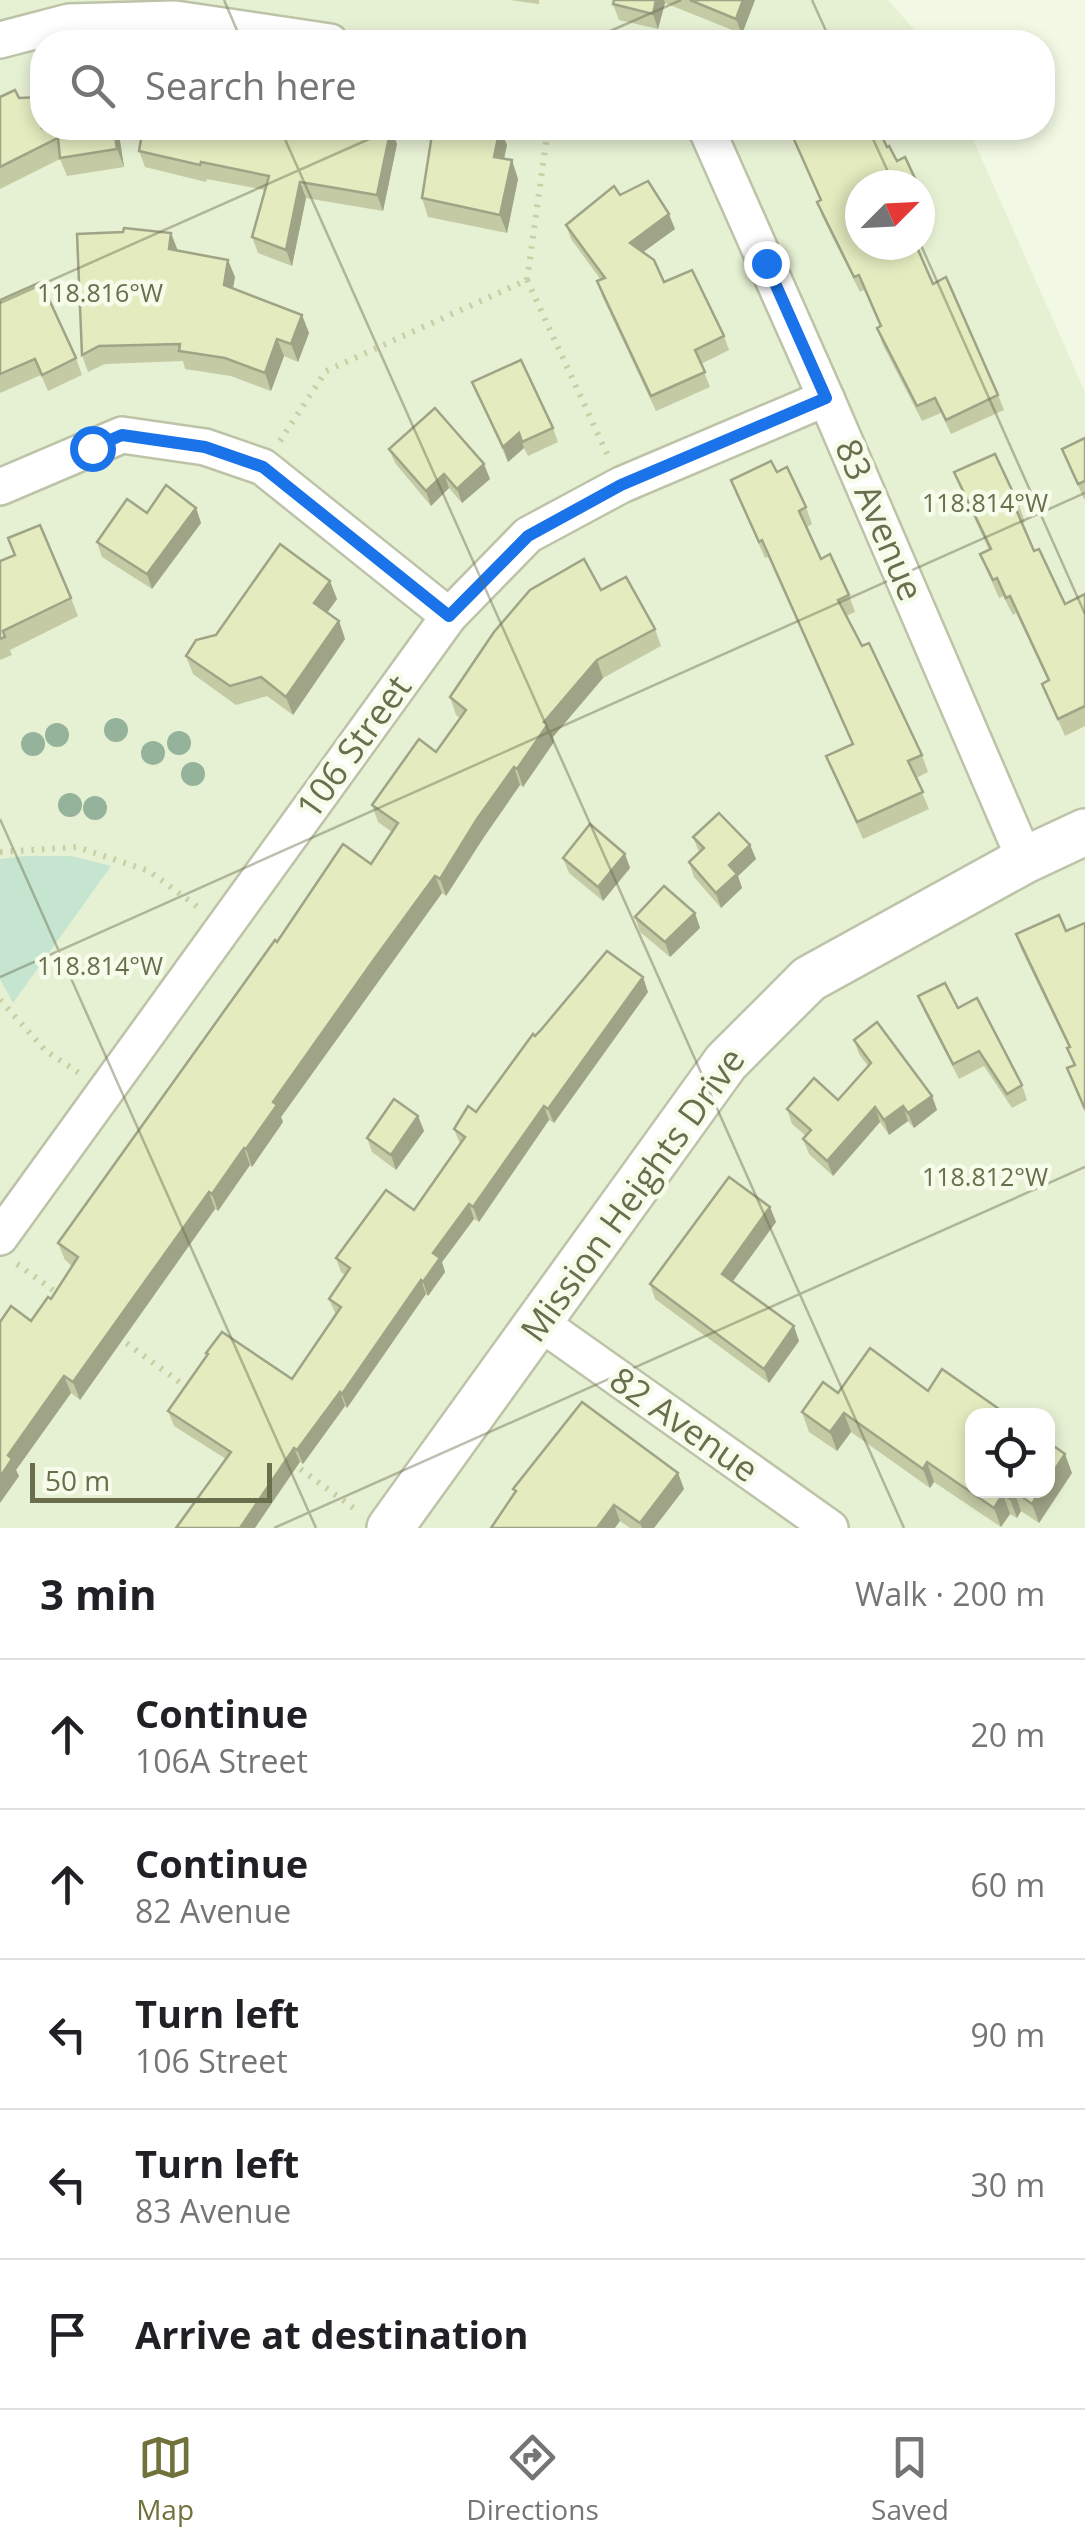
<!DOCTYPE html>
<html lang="en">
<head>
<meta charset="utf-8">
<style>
  :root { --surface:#fff; --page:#f2f2f2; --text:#202124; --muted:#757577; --line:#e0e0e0; --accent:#71723b }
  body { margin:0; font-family:"Open Sans",sans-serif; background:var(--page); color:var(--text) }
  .controls { position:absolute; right:30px; bottom:30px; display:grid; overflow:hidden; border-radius:20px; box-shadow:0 5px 15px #0003 }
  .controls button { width:90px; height:90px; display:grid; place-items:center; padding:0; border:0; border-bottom:2px solid var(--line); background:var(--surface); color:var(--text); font:50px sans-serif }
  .compass { position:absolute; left:845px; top:170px; width:90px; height:90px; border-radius:50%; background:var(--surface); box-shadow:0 5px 15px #0003; rotate:66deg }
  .scale { position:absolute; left:30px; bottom:25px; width:242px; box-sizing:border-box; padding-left:10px; border:5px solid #6a6e4d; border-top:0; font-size:28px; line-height:35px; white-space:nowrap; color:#6a6e4d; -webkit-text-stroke:8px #f5fcea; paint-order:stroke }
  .stop { position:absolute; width:30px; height:30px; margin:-22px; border:8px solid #1a73e8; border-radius:50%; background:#fff }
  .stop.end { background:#1a73e8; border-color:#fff; box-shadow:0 2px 10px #0008 }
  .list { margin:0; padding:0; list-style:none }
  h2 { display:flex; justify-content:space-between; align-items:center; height:130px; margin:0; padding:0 40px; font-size:42px }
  h2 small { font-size:32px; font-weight:400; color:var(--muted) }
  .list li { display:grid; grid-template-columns:65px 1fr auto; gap:30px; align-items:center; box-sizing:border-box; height:150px; padding:0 40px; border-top:2px solid var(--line) }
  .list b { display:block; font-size:38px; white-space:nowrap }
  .list p { margin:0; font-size:32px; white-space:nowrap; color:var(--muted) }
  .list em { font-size:32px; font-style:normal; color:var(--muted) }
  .icon { flex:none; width:55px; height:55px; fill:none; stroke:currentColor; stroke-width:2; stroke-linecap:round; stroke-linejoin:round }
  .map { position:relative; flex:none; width:1085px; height:1528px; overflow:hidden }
  .search { position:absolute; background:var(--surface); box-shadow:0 5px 15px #0003; left:30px; right:30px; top:30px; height:110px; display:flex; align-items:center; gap:25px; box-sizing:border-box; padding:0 35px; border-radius:40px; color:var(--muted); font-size:38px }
  .sheet { height:880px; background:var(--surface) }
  nav { display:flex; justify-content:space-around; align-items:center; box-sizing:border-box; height:140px; border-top:2px solid var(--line); background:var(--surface); font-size:28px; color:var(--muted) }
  nav a { display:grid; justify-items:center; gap:5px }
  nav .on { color:var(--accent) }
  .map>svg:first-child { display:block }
  .residential { fill:#e6f0d3; fill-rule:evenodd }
  .green { fill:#c5e5d1 }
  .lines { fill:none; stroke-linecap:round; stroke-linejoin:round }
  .minor-casing { stroke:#bdc3a7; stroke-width:40 }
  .tertiary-casing { stroke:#bdc3a7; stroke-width:50 }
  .path { stroke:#c8cfa3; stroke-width:6; stroke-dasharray:2.5 8; stroke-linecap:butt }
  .minor { stroke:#fff; stroke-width:35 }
  .tertiary { stroke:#fff; stroke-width:45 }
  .tree { fill:#95b39b }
  .wall { fill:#c3caa4 }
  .shaded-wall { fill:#9fa486 }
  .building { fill:#e3ebbf; stroke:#9fa486; stroke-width:2.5 }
  .route { stroke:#1a73e8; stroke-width:12 }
  .ticks { fill:none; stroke:#6a6e4d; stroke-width:2.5; stroke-opacity:0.45 }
  .labels { text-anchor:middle; stroke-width:9; stroke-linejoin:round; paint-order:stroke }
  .street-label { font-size:35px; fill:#6a6e4d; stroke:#f5fcea }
  .ticks-label { font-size:25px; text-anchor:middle; fill:#6a6e4d; stroke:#f5fcea; stroke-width:9; stroke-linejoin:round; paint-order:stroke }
</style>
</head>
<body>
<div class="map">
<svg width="1085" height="1528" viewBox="0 0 1085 1528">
  <rect width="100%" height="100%" fill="#f1f9e4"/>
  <path class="residential" d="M0,0H888L925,42H42V128H968L1085,392V1528H0ZM860,185H920V245H860ZM972,1416H1048V1490H972Z"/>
  <path class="green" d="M24,856H71L111,866L13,1003L0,979V859Z"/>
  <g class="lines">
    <defs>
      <g id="minor">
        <path d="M0,40L69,22L175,19L330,42"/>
        <path d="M706,128L826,398L1025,860"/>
        <path d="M0,487L122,435L205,447L263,467L449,616"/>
        <path d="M0,1237L449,616L528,535L621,485L826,398"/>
        <path d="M539,1322L830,1528"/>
      </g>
      <path id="tertiary" d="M390,1528L726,1062L809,979L1025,860L1085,832"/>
    </defs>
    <use href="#minor" class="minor-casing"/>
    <use href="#tertiary" class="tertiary-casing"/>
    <g class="path">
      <path d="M527,280L608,456"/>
      <path d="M280,441L326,371L527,280L548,128"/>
      <path d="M0,852L77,847L149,871L199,908"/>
      <path d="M0,1000L46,1051L79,1073"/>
      <path d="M17,1264L60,1295"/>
      <path d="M118,1337L189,1389"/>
      <path d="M292,1463L359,1512"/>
    </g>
    <use href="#minor" class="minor"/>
    <use href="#tertiary" class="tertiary"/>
  </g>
  <g class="tree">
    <circle cx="116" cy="730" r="12"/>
    <circle cx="57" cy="735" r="12"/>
    <circle cx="179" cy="743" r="12"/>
    <circle cx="33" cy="744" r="12"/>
    <circle cx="153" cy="753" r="12"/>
    <circle cx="193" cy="774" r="12"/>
    <circle cx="70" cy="805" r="12"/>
    <circle cx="95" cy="808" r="12"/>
  </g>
  <g class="wall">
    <path d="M510,0H539V4Z"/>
    <path d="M614,0H755L742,34L665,3L658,29L619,20L613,4Z"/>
    <path d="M0,97L19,98L42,128H118L124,167L67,176L60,159L0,189Z"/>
    <path d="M792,135L860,185L933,284L998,395L1004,410L951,434L941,413L922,421L882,343L877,328L880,326L864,290L860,292L822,216L817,202L820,200Z"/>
    <path d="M397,144L383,211L306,198L292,266L258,253L252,237L265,190L207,179L206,182L145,167L139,151Z"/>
    <path d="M507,145L504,159L518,179L507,233L428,217L422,198Z"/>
    <path d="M620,195L675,229L643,252L664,282L724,336L729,350L701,364L710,387L656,411L602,296L597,281L601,280L571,239L566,225Z"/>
    <path d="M177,250L235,277L233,289L302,315L309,333L298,362L284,356L271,391L231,376L185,369L183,361L105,364L88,372L82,355Z"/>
    <path d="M0,300L76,358L82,375L48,391L41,375L0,393Z"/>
    <path d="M472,382L553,428L558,442L528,456L524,448L508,462Z"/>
    <path d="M1085,438V499H1084L1062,449Z"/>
    <path d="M389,449L490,479L462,503L449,488L431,506L395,463Z"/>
    <path d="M777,472L806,507L812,524L807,527L821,559L849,595L855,612L846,616L922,755L928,772L916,778L929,809L863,839L826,756L852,744L768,557L765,558L731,480Z"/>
    <path d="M954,472L1019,505L1025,522L1022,523L1034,551L1065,604L1085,594V726L1065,736L1042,684L1048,681L1016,613L1013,615L1003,596L999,598L987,571L980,554L989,550L961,489Z"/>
    <path d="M196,508L201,523L152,589L102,557L97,542L147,513Z"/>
    <path d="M0,561L71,598L78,616L10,650L12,655L0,660Z"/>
    <path d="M601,590L655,629L661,646L603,678L553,737L554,742L523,787L520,785L484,837L446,896L442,893L281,1117L283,1122L252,1167L250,1165L218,1211L215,1209L80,1400L71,1393L16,1470L19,1476L0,1503V1322L31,1321L51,1299L72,1266L65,1260L58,1243L277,942L371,864L392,832L378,822L372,805L436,752L460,718L456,715L450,697Z"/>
    <path d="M337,599L327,613L339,621L345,639L293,715L267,696L236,705L193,674L186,656L216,635Z"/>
    <path d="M693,837L750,845L756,859L738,876L742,888L721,908L694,877L689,862L699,852Z"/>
    <path d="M625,854L630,868L603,901L569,873L563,858Z"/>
    <path d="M695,913L700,928L670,957L640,932L635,917Z"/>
    <path d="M1085,923V1112L1067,1068L1074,1065L1067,1048H1069L1021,949L1016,934L1066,931Z"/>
    <path d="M648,992L554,1123L549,1120L479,1222L474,1219L442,1262L445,1272L428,1296L426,1294L347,1408L345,1406L303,1464L300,1462L226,1459L174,1426L168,1411L207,1356L206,1353L292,1379L336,1315L329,1299L345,1275L341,1272L336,1258L414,1210L460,1144L454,1129L476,1112L535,1036Z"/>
    <path d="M918,996L1022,1085L1027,1100L1012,1108L984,1066L959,1079L924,1011Z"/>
    <path d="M854,1040L932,1096L937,1110L914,1128L908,1121L889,1135L880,1122L833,1176L809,1154L803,1139L806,1136L792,1124L787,1109L838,1100L868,1066L859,1054Z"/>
    <path d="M418,1116L424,1131L396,1170L372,1152L367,1138Z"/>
    <path d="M770,1207L776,1222L733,1281L799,1341L769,1383L655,1299L650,1284Z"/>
    <path d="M928,1391L1072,1473L1039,1523L1021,1511L1017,1518L1010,1514L1001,1527L934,1482L930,1488L851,1432L837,1451L809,1432L802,1412L838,1393Z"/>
    <path d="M678,1473L684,1489L654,1528H630L620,1521L515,1493L513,1489Z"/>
  </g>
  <g class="shaded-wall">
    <path d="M656,0H664L665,3L658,29L653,14Z"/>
    <path d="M743,0H755L742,34L736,19Z"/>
    <path d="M114,128H118L124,167L117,149Z"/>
    <path d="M391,128L397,144L383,211L377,195Z"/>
    <path d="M500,128L507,145L500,176L494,157Z"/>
    <path d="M512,160L518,179L507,233L500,215Z"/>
    <path d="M300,182L306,198L292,266L286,250Z"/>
    <path d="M669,214L675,229L635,258L630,243Z"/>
    <path d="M171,233L178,251L169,249Z"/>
    <path d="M228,260L235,277L230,303L224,285Z"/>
    <path d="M302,315L309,333L298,362L291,344Z"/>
    <path d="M277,339L284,356L271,391L265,373Z"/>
    <path d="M519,433L524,448L508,462L503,447Z"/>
    <path d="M484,464L490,479L462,503L457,489Z"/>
    <path d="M444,474L449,488L431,506L426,491Z"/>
    <path d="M196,508L201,523L152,589L147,574Z"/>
    <path d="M330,581L337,599L321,621L314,603Z"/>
    <path d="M339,621L345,639L293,715L286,697Z"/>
    <path d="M597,660L603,678L553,737L554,742L523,787L517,769L544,722Z"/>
    <path d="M514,767L520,785L484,837L446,896L440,879L477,819Z"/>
    <path d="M750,845L756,859L738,876L742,888L721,908L716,893L729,865Z"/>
    <path d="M625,854L630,868L603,901L598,887Z"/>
    <path d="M435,876L442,893L281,1117L283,1122L252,1167L246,1149L273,1102Z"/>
    <path d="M695,913L700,928L670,957L665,942Z"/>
    <path d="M643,977L648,992L554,1123L548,1109Z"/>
    <path d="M932,1096L937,1110L914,1128L908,1113Z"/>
    <path d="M544,1106L549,1120L479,1222L473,1207Z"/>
    <path d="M903,1106L908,1121L889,1135L884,1120Z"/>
    <path d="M875,1107L880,1122L833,1176L827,1161Z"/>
    <path d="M418,1116L424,1131L396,1170L391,1155Z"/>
    <path d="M244,1148L250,1165L218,1211L212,1194Z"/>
    <path d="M209,1192L215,1209L80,1400L73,1382Z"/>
    <path d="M469,1204L474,1219L442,1262L445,1272L428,1296L423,1282L433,1253Z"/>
    <path d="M770,1207L776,1222L728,1288L722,1274Z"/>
    <path d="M421,1280L426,1294L347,1408L342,1394Z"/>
    <path d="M794,1326L799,1341L769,1383L764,1369Z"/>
    <path d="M64,1376L71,1393L16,1470L19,1476L0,1503V1477L8,1455Z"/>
    <path d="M340,1392L345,1406L303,1464L297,1450Z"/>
    <path d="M844,1413L851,1432L837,1451L830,1432Z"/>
    <path d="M294,1448L300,1462L255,1528H240Z"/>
    <path d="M1065,1454L1072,1473L1039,1523L1032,1504L1040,1490H1048V1480Z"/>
    <path d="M927,1462L934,1482L930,1488L923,1469Z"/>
    <path d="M678,1473L684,1489L654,1528H642L640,1523Z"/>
    <path d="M1014,1491L1021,1511L1017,1518L1010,1499Z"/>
    <path d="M1003,1494L1010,1514L1001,1527L994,1508Z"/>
    <path d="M614,1505L620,1521L615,1528H597Z"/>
  </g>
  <g class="building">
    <path d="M614,0H656L653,14L613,4Z"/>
    <path d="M690,0H743L736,19Z"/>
    <path d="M15,90L19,98L42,97V128H114L117,149L60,158L58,138L0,167V97Z"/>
    <path d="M143,128H391L377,195L300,182L286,250L252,237L269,176L201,162L200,165L139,151Z"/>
    <path d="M433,128H500L494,157L512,160L500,215L422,198Z"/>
    <path d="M810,128H878L887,147L889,146L897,161L905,157L918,185H860V245H916L933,284L946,277L998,395L946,420L935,398L917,406L877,328L881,326L859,275L854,277L817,202L821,200L792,135Z"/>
    <path d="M648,181L669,214L630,243L654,260L664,282L692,270L724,336L695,350L705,372L651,396L597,281L605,278L566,225L614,186L620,195Z"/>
    <path d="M124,228L171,233L169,249L228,260L224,285L302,315L291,344L277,339L265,373L225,358L179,351L180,344L99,346L82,355L77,234L123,232Z"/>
    <path d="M41,282L76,358L42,375L35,359L0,374V300Z"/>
    <path d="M521,360L553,428L522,442L519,433L503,447L472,382Z"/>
    <path d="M435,408L484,464L457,489L444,474L426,491L389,449Z"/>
    <path d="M1085,438V481L1078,484L1062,449Z"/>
    <path d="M995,454L1019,505L1015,507L1034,551L1039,549L1065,604L1085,594V706L1058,719L1042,684L1049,680L1010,596L1006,598L997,578L993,580L980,554L991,549L954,472Z"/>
    <path d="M771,461L777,472L787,467L806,507L799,511L821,559L830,554L849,595L838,600L862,646L869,643L922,755L908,761L923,792L857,822L826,756L853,744L762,540L759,542L731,480Z"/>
    <path d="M166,485L196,508L147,574L97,542L127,499L147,513Z"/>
    <path d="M40,525L71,598L3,631L5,637L0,639V561L15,555L8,538Z"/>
    <path d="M280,544L330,581L314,603L339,621L286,697L261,677L230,686L186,656L196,640L216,635Z"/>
    <path d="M584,559L601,590L626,577L655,629L597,660L544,722L548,724L517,769L514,767L477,819L440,879L435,876L375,958L273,1102L277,1105L246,1149L244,1148L212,1194L209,1192L73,1382L64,1376L8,1455L12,1459L0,1477V1322L11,1306L31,1321L48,1297L51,1299L78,1257L58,1243L275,940L277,942L343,844L371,864L398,823L372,805L419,739L436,752L466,710L450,697L494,632L530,590Z"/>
    <path d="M719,813L750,845L729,865L737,874L716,893L689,862L704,848L693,837Z"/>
    <path d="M590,824L625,854L598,887L563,858Z"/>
    <path d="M664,886L695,913L665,942L635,917Z"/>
    <path d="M1059,915L1066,931L1085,923V1109L1067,1068L1075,1065L1067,1048L1070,1047L1016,934Z"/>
    <path d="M607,951L643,977L548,1109L544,1106L473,1207L469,1204L433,1253L440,1258L423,1282L421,1280L342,1394L340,1392L297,1450L294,1448L240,1528H176L231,1452L168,1411L208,1354L206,1353L222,1332L292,1379L341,1307L329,1299L350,1268L336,1258L386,1190L414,1210L465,1137L454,1129L468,1106L476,1112L533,1034L535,1036L540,1031Z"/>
    <path d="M945,983L958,1008L977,998L1022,1085L1007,1094L979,1051L953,1064L918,996Z"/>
    <path d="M877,1022L932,1096L908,1113L903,1106L884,1120L875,1107L827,1161L803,1139L811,1130L787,1109L814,1078L838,1100L871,1063L854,1040Z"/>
    <path d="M394,1099L418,1116L391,1155L367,1138Z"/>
    <path d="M729,1177L770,1207L722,1274L794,1326L764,1369L650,1284Z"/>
    <path d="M870,1348L928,1391L942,1369L1009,1416H972V1490H1040L1032,1504L1014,1491L1010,1499L1003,1494L994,1508L927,1462L923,1469L844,1413L830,1432L802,1412L823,1382L838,1393Z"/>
    <path d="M582,1402L678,1473L640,1523L614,1505L597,1528H491L516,1491L513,1489Z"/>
    <path d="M1048,1442L1065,1454L1048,1480Z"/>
  </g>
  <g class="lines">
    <path class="route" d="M92,448L122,435L205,447L263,467L449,616L528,536L621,485L826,398L766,263"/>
  </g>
  <path class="ticks" d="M224,0L242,42M812,0L831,42M585,42L681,0M280,128L904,1528M868,128L894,185M920,243L1085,614M0,303L394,128M0,819L316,1528M0,977L1085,493M274,1528L1085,1167"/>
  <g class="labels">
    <g class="street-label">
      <text transform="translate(879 520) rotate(67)" y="12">83 Avenue</text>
      <text transform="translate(354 747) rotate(-54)" y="12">106 Street</text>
      <text transform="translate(633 1195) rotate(-54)" y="12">Mission Heights Drive</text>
      <text transform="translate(684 1425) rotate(35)" y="12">82 Avenue</text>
    </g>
  </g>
  <g class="ticks-label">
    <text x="100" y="302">118.816°W</text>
    <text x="985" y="512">118.814°W</text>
    <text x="100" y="975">118.814°W</text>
    <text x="985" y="1186">118.812°W</text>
  </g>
</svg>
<div class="controls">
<button><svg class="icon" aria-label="locate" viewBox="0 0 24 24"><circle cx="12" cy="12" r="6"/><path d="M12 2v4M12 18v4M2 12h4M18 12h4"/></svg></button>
</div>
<svg class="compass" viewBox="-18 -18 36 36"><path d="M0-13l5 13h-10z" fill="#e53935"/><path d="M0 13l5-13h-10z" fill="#757577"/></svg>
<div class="scale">50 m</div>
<div class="stop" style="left:92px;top:448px"></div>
<div class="stop end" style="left:766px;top:263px"></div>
<div class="search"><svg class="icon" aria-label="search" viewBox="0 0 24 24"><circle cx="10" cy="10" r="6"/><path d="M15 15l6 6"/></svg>Search here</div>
</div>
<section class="sheet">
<h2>3 min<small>Walk · 200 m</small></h2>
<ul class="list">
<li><svg class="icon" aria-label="ahead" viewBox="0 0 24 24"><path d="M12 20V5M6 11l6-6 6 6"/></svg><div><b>Continue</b><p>106A Street</p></div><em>20 m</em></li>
<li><svg class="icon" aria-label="ahead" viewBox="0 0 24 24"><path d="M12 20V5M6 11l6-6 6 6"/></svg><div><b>Continue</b><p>82 Avenue</p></div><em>60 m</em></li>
<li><svg class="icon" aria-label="left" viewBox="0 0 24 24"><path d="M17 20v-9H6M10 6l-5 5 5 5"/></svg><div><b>Turn left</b><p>106 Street</p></div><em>90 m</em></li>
<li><svg class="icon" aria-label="left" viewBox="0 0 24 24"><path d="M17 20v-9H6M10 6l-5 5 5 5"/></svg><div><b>Turn left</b><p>83 Avenue</p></div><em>30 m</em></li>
<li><svg class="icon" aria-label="arrive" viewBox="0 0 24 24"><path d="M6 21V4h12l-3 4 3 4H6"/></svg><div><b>Arrive at destination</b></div></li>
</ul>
</section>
<nav>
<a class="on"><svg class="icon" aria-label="map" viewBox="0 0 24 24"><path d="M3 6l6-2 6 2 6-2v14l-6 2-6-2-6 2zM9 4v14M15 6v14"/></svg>Map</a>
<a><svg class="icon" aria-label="directions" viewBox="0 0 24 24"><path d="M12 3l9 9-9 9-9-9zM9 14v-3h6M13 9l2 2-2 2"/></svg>Directions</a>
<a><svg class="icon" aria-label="saved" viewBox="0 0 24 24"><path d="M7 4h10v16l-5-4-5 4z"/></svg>Saved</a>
</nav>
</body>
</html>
